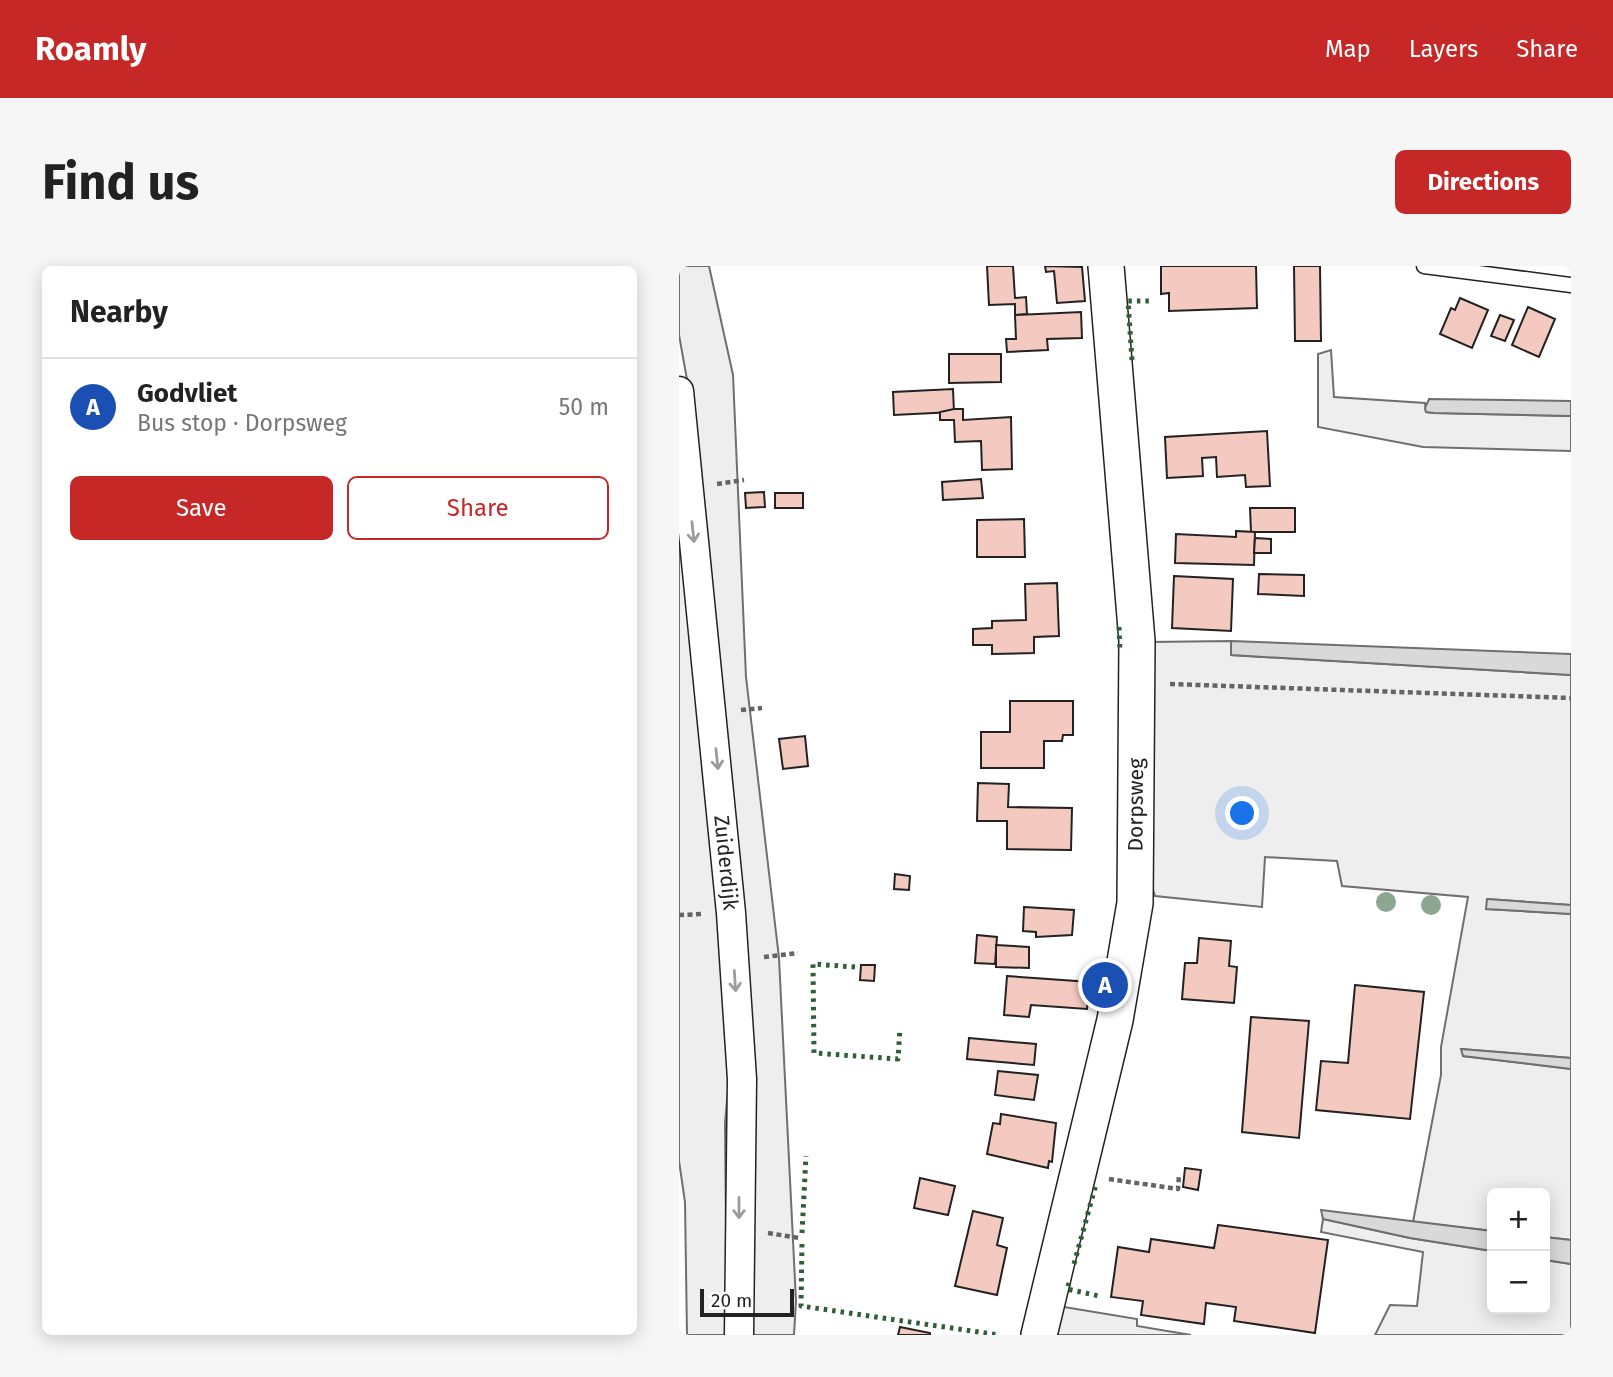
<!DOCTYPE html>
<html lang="en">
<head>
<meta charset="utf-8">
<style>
  :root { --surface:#fff; --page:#f6f6f6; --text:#222; --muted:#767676; --line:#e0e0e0; --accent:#c62828 }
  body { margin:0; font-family:"Fira Sans",sans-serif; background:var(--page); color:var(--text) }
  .controls { position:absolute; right:21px; bottom:21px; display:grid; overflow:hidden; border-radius:10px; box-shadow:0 4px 18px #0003 }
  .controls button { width:63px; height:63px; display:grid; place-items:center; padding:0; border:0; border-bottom:2px solid var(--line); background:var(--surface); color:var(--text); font:35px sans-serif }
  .scale { position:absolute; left:21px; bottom:18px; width:94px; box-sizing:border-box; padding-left:7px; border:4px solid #222; border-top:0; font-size:19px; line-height:24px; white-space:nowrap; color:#222; -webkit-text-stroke:5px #fff; paint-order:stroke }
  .you { position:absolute; left:564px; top:548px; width:24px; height:24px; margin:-18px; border:5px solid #fff; border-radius:50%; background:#1a73e8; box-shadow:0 0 0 10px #1a73e833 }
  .badge { display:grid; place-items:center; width:46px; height:46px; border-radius:50%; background:var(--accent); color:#fff; font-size:23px; font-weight:700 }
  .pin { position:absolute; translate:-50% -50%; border:4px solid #fff; box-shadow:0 2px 7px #0006 }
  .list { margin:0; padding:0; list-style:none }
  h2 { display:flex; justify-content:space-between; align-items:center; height:91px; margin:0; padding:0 28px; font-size:30px }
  h2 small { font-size:23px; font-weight:400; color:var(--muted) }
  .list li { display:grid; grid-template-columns:46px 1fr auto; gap:21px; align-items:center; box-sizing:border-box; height:98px; padding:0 28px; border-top:2px solid var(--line) }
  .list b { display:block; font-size:26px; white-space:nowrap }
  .list p { margin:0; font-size:23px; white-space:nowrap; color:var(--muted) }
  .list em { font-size:23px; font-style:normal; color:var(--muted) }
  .actions { display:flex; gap:14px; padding:21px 28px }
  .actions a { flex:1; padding:16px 0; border:2px solid var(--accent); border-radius:10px; text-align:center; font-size:24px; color:var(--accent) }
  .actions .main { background:var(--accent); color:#fff }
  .map { position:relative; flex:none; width:892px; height:1069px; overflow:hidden; border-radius:10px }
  header { display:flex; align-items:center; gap:42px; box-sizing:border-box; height:98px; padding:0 35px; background:var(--accent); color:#fff }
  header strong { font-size:33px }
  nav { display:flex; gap:38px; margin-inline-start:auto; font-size:24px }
  .intro { display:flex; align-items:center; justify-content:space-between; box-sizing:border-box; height:168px; padding:0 42px }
  h1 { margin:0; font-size:49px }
  .button { padding:18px 32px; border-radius:10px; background:var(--accent); color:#fff; font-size:24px; font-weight:700 }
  main { display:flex; gap:42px; padding:0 42px }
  aside { flex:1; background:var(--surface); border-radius:10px; box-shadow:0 4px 18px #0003 }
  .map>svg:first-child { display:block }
  .green { fill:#eee; stroke:#6f6f6f; stroke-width:2 }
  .water { fill:#d9d9d9; stroke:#6f6f6f; stroke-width:2 }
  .building { fill:#f3c9c0; stroke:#222; stroke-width:2 }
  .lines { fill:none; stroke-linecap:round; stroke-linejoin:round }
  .service-casing { stroke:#222; stroke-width:17 }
  .minor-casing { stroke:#222; stroke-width:31 }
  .tertiary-casing { stroke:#222; stroke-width:38 }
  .path { stroke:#646464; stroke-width:4.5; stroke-dasharray:5 3.5; stroke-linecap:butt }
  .service { stroke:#fff; stroke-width:14 }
  .minor { stroke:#fff; stroke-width:28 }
  .tertiary { stroke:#fff; stroke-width:35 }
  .hedge { stroke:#2f5e38; stroke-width:5; stroke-dasharray:3.5 5; stroke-linecap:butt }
  .tree { fill:#8da692 }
  .oneway { stroke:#9c9c9c }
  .labels { text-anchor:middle; stroke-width:5; stroke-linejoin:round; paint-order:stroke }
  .street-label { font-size:21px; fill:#222; stroke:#fff }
</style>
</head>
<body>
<header>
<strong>Roamly</strong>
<nav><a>Map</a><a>Layers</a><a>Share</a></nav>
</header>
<div class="intro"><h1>Find us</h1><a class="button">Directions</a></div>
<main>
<aside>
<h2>Nearby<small></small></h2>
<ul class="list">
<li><span class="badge" style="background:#1a4fb4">A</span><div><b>Godvliet</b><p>Bus stop · Dorpsweg</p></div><em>50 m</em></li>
</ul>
<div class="actions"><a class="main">Save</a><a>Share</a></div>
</aside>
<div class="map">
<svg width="892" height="1069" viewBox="0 0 892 1069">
  <rect width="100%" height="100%" fill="#fff"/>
  <g class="green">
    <path d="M0,0H30L54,109L67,411L100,692L117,1035L115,1069H73L13,141L0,69Z"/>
    <path d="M652,84L655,131L746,137L747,146L756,147L892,150V185L744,181L639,161V88Z"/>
    <path d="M0,221L52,792L46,857L48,1069H8L6,936L0,895Z"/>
    <path d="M552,375V389L892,409V639L808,633V643L892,648V792L783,783L784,790L892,803V974L866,971V927H813V965L734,956L762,809V781L789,631L663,620L658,595L586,591L583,641L476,630L470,611V376Z"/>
    <path d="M644,953L731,972L813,985V1043H866V994L892,998V1069H696L711,1039L738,1040L744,986L642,966Z"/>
    <path d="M379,1040L458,1053V1060L512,1069H374Z"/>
  </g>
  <g class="water">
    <path d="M750,133L892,135V150L755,147L747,146L746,142Z"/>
    <path d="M552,375L892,388V409L552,389Z"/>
    <path d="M808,633L892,639V648L807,643Z"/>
    <path d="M782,783L892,792V803L784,790Z"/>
    <path d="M642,944L813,965V985L731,972L644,953Z"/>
    <path d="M866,971L892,974V998L866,994Z"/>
  </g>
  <g class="building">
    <path d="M308,0H334L336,32L347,31L348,48L336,49V38L310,39Z"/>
    <path d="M366,0L403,1L406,35L378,37L375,5L367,6Z"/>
    <path d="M482,0H577L578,42L490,45V27L482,28Z"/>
    <path d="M615,0H641L642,75H616Z"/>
    <path d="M781,32L809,44L793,82L761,68L772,42L776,44Z"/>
    <path d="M849,41L876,53L860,91L833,79Z"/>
    <path d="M402,46L403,72L368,73L369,84L328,86L327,73H337L336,49Z"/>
    <path d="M821,49L835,54L826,75L812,70Z"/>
    <path d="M270,88H322V116L270,117Z"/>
    <path d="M274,123L275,146L215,149L214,126Z"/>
    <path d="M275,143H284V154L332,151L333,203L303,204L302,175L276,176L275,154H261V146Z"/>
    <path d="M588,165L591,220L567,221L566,209L538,211L537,191L523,192L524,210L488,212L486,171Z"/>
    <path d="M302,213L304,232L264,234L263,216Z"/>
    <path d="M85,226L86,241L67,242L66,227Z"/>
    <rect x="96" y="227" width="28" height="15"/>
    <path d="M571,242H616V266H572Z"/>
    <path d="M345,253L346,291H298V254Z"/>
    <path d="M557,265L576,266L575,299L496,297L497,268L557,271Z"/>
    <path d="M576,272L592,273V287H575Z"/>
    <path d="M580,308L625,309V330L579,328Z"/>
    <path d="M495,310L554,313L552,365L493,362Z"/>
    <path d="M378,317L380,370L355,371V387L313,388V379H294V363L313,362V355L347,354L346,318Z"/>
    <path d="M331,435H394V469H384L383,475H365V502H302V466H331Z"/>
    <path d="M126,470L129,500L104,503L100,473Z"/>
    <path d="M299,517L330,518L329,541L393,542L392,584L328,583V555H298Z"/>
    <path d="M216,608L231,610L230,624L215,623Z"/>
    <path d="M345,641L395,644L393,669L357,671V666L344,665Z"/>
    <path d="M298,669L318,671L316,698L296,697Z"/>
    <path d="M520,672L552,675L550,700L558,701L555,737L503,733L506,697H518Z"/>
    <path d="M317,679L350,681V702L317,701Z"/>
    <path d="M182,699H196L195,715L181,714Z"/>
    <path d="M328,710L411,716L408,743L352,739L350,751L325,749Z"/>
    <path d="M676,719L745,726L731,853L637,844L642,795L669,797Z"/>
    <path d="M572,751L630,755L620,872L563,866Z"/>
    <path d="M290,772L357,778L355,799L288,793Z"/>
    <path d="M319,805L359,809L355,834L316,829Z"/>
    <path d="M322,848L377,857L373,896L370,895L369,902L308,888L314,857L321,858Z"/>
    <path d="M506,902L522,904L519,924L504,921Z"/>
    <path d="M241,912L276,920L269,949L235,942Z"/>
    <path d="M294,945L324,952L318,979L328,982L318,1029L276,1020Z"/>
    <path d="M539,959L649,974L636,1067L555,1055L557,1041L527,1037L525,1058L462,1049L464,1035L432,1031L439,981L470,986L472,973L535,982Z"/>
    <path d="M221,1061L251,1067V1069H219Z"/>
  </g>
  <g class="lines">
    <defs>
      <path id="service" d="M745,0L892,19"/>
      <g id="minor">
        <path id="s1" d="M0,125L52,647L63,813L60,1069"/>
      </g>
      <g id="tertiary">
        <path id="s2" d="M360,1069L436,754L456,637L458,375L427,0"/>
      </g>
    </defs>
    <use href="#service" class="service-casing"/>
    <use href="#minor" class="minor-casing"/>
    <use href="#tertiary" class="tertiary-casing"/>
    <g class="path">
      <path d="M38,218L65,214"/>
      <path d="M491,418L892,432"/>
      <path d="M62,444L83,442"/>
      <path d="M0,649L24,648"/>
      <path d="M85,691L119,687"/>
      <path d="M430,913L499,923L500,909"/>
      <path d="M89,967L120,972"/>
    </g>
    <use href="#service" class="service"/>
    <use href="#minor" class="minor"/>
    <use href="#tertiary" class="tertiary"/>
    <g class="hedge">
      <path d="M453,94L449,35H473"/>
      <path d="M440,361L441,386"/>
      <path d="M176,701L134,698L135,787L219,793L221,762"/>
      <path d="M123,967L127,890"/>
      <path d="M123,978L122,1040L320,1069"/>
      <path d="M395,998L417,918"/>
      <path d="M390,1017L388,1023L420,1030"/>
    </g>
  </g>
  <g class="tree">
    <circle cx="707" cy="636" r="10"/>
    <circle cx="752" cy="639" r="10"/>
  </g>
  <defs><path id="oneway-shaft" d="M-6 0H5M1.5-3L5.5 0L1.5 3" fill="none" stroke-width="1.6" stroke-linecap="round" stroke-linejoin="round" transform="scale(1.75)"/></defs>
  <g class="oneway">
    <use href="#oneway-shaft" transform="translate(14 266) rotate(84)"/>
    <use href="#oneway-shaft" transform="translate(38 493) rotate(84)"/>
    <use href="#oneway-shaft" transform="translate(56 715) rotate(86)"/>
    <use href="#oneway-shaft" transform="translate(60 942) rotate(90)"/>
  </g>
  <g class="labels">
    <g class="street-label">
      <text dy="7" stroke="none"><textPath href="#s2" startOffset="541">Dorpsweg</textPath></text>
      <text dy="7" stroke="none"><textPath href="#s1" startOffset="474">Zuiderdijk</textPath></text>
    </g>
  </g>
</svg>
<div class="controls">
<button>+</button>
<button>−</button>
</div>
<div class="scale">20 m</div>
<div class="you"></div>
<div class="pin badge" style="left:426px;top:719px;background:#1a4fb4">A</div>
</div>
</main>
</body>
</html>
